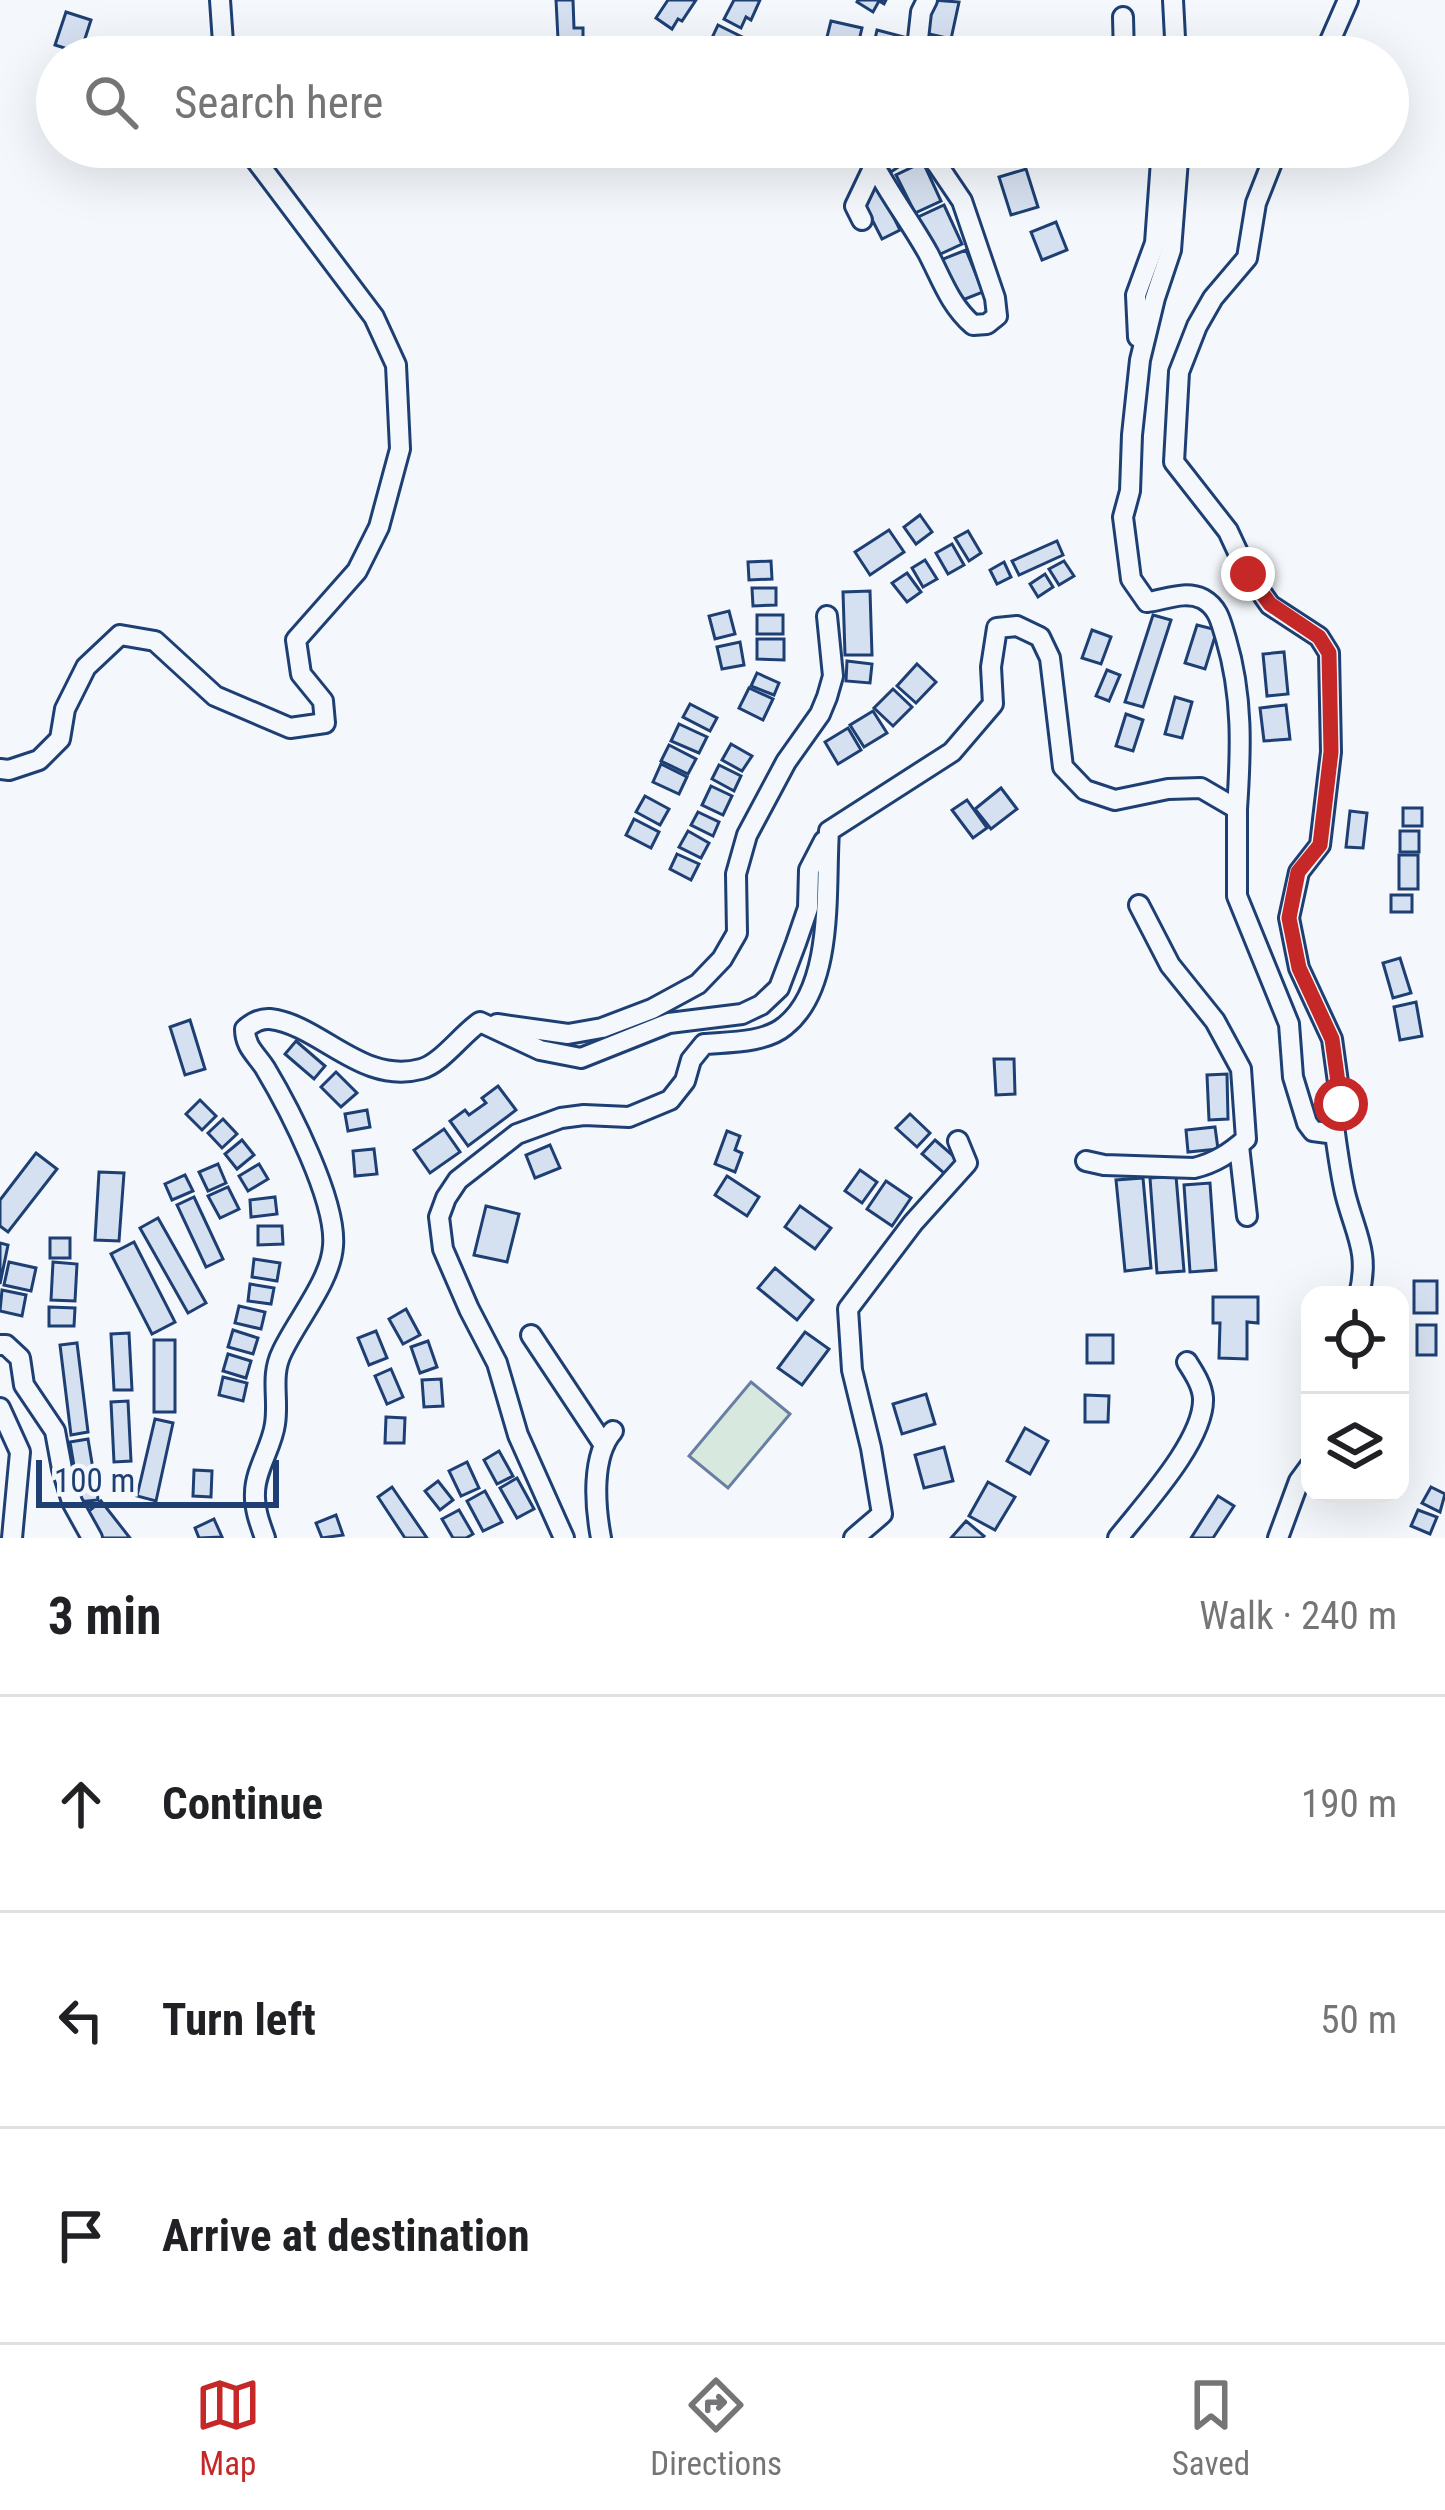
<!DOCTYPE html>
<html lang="en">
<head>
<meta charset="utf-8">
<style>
  :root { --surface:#fff; --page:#f6f6f6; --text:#202124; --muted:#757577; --line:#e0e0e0; --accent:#c62828 }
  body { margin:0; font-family:"Roboto Condensed",sans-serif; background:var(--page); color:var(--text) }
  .controls { position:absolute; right:36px; bottom:36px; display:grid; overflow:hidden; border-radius:24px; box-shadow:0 12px 48px #0002 }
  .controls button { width:108px; height:108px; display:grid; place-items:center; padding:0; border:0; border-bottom:3px solid var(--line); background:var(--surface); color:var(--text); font:60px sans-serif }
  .scale { position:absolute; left:36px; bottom:30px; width:243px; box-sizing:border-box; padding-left:12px; border:6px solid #1d3f73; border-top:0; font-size:33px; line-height:42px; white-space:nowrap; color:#1d3f73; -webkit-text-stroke:9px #f4f7fb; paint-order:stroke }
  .stop { position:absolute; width:36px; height:36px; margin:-27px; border:9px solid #c62828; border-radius:50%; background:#fff }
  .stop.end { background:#c62828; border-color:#fff; box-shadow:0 3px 12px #0008 }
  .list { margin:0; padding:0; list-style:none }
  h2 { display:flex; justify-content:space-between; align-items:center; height:156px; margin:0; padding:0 48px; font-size:51px }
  h2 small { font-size:39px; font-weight:400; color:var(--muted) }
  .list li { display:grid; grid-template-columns:78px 1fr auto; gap:36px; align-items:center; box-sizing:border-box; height:216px; padding:0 48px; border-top:3px solid var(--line) }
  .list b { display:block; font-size:45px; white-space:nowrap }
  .list em { font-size:39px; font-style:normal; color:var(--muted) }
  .icon { flex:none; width:66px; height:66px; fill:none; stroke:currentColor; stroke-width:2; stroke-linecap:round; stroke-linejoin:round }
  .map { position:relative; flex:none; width:1445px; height:1538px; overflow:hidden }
  .search { position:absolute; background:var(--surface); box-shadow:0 12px 48px #0002; left:36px; right:36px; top:36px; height:132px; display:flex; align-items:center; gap:30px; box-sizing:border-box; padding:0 42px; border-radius:66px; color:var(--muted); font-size:45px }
  .sheet { height:804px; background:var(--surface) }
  nav { display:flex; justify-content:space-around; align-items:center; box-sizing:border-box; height:168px; border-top:3px solid var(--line); background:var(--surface); font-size:33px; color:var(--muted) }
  nav a { display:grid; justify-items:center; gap:6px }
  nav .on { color:var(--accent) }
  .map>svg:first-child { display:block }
  .green { fill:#d7e8df; stroke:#687fa3; stroke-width:3 }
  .building { fill:#d5e0f0; stroke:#1d3f73; stroke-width:3 }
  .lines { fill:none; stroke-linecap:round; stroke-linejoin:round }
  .minor-casing { stroke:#1d3f73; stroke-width:24 }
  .minor { stroke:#f4f7fb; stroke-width:18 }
  .route { stroke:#c62828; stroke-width:15 }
</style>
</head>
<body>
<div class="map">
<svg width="1445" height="1538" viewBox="0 0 1445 1538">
  <rect width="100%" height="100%" fill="#f4f7fb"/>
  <path class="green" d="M751,1382L790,1414L728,1488L689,1456Z"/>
  <g class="building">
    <path d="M556,0H573L574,28H583V38L558,39Z"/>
    <path d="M668,0H696L682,21L678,19L672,29L656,18Z"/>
    <path d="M734,0H760L751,20L746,17L741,28L724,19Z"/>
    <path d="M858,0H886L884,4L879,1L873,12L857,2Z"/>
    <path d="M932,0L959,2L951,39L925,33Z"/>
    <path d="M66,12L91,20L82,48L76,46L74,51L55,45Z"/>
    <path d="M831,21L862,28L855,57H822Z"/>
    <path d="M718,25L742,37L732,57H703Z"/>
    <path d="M877,30L908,38L904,57H871Z"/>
    <path d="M923,40L951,45L948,57H920Z"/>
    <rect x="325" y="46" width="26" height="11"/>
    <path d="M817,147H849L850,157L820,161Z"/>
    <path d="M873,147H906L913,157L891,172Z"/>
    <path d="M989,147H1017L1021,157L996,166Z"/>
    <path d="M923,162L941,201L915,213L896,175Z"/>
    <path d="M1026,169L1038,207L1011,215L999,177Z"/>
    <path d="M879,187L900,230L882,239L860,196Z"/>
    <path d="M944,205L962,244L934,257L916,218Z"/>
    <path d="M1056,222L1067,250L1042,260L1031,232Z"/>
    <path d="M966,250L983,292L955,303L938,261Z"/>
    <path d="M920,515L932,532L916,544L904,527Z"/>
    <path d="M889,530L904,552L870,575L855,552Z"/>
    <path d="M968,531L981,553L969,561L955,538Z"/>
    <path d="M1057,541L1063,555L1019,575L1012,561Z"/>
    <path d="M952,544L964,565L948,574L936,553Z"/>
    <path d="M925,560L937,579L923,587L912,568Z"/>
    <path d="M771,561L772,579L749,580L748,562Z"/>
    <path d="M1064,561L1074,576L1059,585L1049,569Z"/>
    <path d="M1004,562L1011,577L997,584L990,570Z"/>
    <path d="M907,573L921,592L907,602L892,583Z"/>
    <path d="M1045,574L1053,587L1038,597L1030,584Z"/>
    <path d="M752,588H776V605L753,606Z"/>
    <path d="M870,591L872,655H845L843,592Z"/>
    <path d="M729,611L735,634L715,639L709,616Z"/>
    <rect x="757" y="615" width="26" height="19"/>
    <path d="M1153,615L1171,620L1143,707L1125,702Z"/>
    <path d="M1197,625L1217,630L1205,669L1185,663Z"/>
    <path d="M1092,630L1111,637L1101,664L1082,658Z"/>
    <path d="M757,639H784V660L757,659Z"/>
    <path d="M740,642L744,665L722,669L717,647Z"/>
    <path d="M1284,652L1288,694L1267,696L1263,654Z"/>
    <path d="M847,661L872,664L870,683L846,681Z"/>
    <path d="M917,664L936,682L916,703L897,686Z"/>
    <path d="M1107,670L1120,675L1109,701L1096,696Z"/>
    <path d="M757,673L779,683L774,695L751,686Z"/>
    <path d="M749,688L773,699L763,720L739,708Z"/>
    <path d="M893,689L912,707L893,726L874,708Z"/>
    <path d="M1175,697L1192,702L1182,738L1165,734Z"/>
    <path d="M690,704L717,718L710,731L683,717Z"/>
    <path d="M1286,705L1290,739L1264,741L1260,708Z"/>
    <path d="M873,711L887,733L864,747L850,725Z"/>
    <path d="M1126,714L1143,720L1133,751L1116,746Z"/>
    <path d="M679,724L707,737L699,753L671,741Z"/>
    <path d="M848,728L861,750L838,764L825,742Z"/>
    <path d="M731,744L752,756L742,771L722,760Z"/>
    <path d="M669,745L696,759L688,774L661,761Z"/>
    <path d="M661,764L687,777L679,794L653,782Z"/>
    <path d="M719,765L741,776L734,791L712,779Z"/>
    <path d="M711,786L732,796L723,815L702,805Z"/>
    <path d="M1001,788L1017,809L991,829L975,809Z"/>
    <path d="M645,796L669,809L660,825L636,812Z"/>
    <path d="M967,800L987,828L973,838L952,810Z"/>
    <rect x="1403" y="808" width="19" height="18"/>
    <path d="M1350,811L1367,813L1363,848L1346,847Z"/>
    <path d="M698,812L719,822L713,836L691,825Z"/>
    <path d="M634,819L659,832L651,848L626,835Z"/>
    <path d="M688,831L709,843L701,858L679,847Z"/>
    <rect x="1400" y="831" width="19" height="21"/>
    <path d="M677,854L699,864L691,880L670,869Z"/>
    <rect x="1399" y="855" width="19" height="34"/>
    <rect x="1391" y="895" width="21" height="17"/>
    <path d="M1400,958L1411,993L1393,998L1383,963Z"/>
    <path d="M1416,1002L1422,1036L1400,1040L1394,1007Z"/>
    <path d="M190,1020L205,1069L185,1075L170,1027Z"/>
    <path d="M296,1041L325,1066L314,1079L285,1054Z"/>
    <path d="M994,1059H1014L1015,1094L996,1095Z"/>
    <path d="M336,1072L357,1093L341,1107L321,1087Z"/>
    <path d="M1227,1074L1228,1119L1209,1120L1207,1075Z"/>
    <path d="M498,1086L516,1110L468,1146L450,1121L465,1110L469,1115L486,1103L482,1098Z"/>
    <path d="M200,1100L216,1116L202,1130L186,1114Z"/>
    <path d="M367,1110L370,1127L348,1131L345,1114Z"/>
    <path d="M910,1114L930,1133L917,1147L896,1128Z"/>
    <path d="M223,1119L237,1134L222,1148L208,1133Z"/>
    <path d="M1215,1127L1218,1149L1188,1152L1186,1130Z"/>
    <path d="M444,1129L460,1152L430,1173L414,1150Z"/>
    <path d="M727,1131L740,1136L735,1150L742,1153L735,1172L715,1164Z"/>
    <path d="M242,1140L254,1155L237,1169L225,1154Z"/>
    <path d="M935,1140L958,1160L945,1174L922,1154Z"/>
    <path d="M550,1145L560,1168L535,1178L526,1155Z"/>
    <path d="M374,1149L377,1174L355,1176L353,1151Z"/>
    <path d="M36,1153L57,1169L8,1232L0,1226V1200Z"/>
    <path d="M218,1164L226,1183L208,1191L199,1172Z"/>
    <path d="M259,1164L268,1179L248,1191L239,1176Z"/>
    <path d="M860,1170L877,1182L862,1203L845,1191Z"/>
    <path d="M99,1172L124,1173L119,1241L95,1240Z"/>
    <path d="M185,1175L193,1191L172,1200L165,1184Z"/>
    <path d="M727,1176L759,1197L747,1216L715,1195Z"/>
    <path d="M1176,1176L1184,1271L1157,1273L1150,1178Z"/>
    <path d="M1143,1178L1151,1268L1125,1271L1116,1180Z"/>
    <path d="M886,1181L911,1198L892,1226L867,1209Z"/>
    <path d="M1210,1183L1216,1270L1190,1272L1184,1185Z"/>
    <path d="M228,1187L239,1209L220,1218L208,1196Z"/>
    <path d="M194,1197L223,1259L206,1267L177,1205Z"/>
    <path d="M275,1197L277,1214L251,1217L250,1200Z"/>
    <path d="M486,1206L519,1214L507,1262L474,1255Z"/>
    <path d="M800,1206L831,1228L815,1249L785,1227Z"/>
    <path d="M158,1218L206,1303L188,1313L140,1228Z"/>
    <path d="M258,1226H282L283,1244L258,1245Z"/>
    <rect x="50" y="1238" width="20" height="20"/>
    <path d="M134,1242L175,1322L152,1334L111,1254Z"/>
    <path d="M0,1243L8,1245L0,1284Z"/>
    <path d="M254,1259L280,1263L277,1281L252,1277Z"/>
    <path d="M9,1262L36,1268L31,1291L4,1285Z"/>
    <path d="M53,1262L77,1264L75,1301L51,1300Z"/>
    <path d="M775,1268L813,1300L797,1320L758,1288Z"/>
    <rect x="1414" y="1281" width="23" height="32"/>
    <path d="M250,1284L274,1288L271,1304L248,1301Z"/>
    <path d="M2,1290L26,1295L22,1316L0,1311Z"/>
    <path d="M1213,1297H1258V1323L1247,1322V1359L1219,1358L1220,1323H1213Z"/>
    <path d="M239,1306L265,1312L261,1329L235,1323Z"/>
    <path d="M49,1307L75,1308L74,1326H49Z"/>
    <path d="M406,1309L420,1335L403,1344L389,1319Z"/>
    <rect x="1400" y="1321" width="6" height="40"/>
    <rect x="1417" y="1325" width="19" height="30"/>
    <path d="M233,1330L258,1338L253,1354L228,1347Z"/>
    <path d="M376,1331L387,1358L369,1365L358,1338Z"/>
    <path d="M805,1332L829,1349L802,1385L778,1368Z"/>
    <path d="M129,1333L132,1390H114L111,1334Z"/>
    <rect x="1087" y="1335" width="26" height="28"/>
    <rect x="154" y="1340" width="21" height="72"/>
    <path d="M428,1341L437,1367L420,1373L411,1347Z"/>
    <path d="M77,1343L88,1432L71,1435L60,1345Z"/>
    <path d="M228,1354L251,1361L246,1378L223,1371Z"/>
    <path d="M391,1369L403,1397L387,1404L375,1376Z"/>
    <path d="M223,1377L247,1383L243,1401L219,1395Z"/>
    <path d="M441,1379L443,1406L424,1407L422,1380Z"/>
    <path d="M926,1394L935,1424L902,1434L893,1404Z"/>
    <path d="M1085,1395L1109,1396L1108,1422H1085Z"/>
    <path d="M128,1401L131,1461L114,1462L111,1402Z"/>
    <path d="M386,1417L405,1418L404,1443H385Z"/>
    <path d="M155,1419L173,1423L156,1501L137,1496Z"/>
    <path d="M1025,1428L1048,1441L1030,1474L1007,1461Z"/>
    <path d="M88,1439L94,1475L76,1478L70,1442Z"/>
    <path d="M944,1447L953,1481L924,1488L915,1455Z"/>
    <path d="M499,1451L513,1476L497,1484L484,1460Z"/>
    <path d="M467,1462L479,1488L461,1496L449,1471Z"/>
    <path d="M194,1470L212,1471L211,1497L193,1496Z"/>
    <path d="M517,1478L534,1509L517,1518L500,1488Z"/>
    <path d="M96,1480L98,1500L77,1502L75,1482Z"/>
    <path d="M438,1481L453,1500L440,1510L425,1491Z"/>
    <path d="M988,1482L1015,1497L995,1530L969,1516Z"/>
    <path d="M392,1487L427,1538H405L378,1497Z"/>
    <path d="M1431,1487L1445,1494L1440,1512L1422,1503Z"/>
    <path d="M485,1491L502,1522L483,1531L467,1501Z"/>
    <path d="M1218,1496L1234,1506L1213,1538H1191Z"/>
    <path d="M101,1501L130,1538H101L83,1516Z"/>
    <path d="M459,1510L473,1534L466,1538H453L442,1519Z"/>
    <path d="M1418,1510L1437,1517L1430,1534L1411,1526Z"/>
    <path d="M336,1515L343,1535L322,1538L316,1523Z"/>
    <path d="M214,1519L222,1537L199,1538L195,1528Z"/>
    <path d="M966,1521L984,1536L982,1538H951Z"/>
  </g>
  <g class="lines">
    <defs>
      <g id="minor">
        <path d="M220,0L224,57"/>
        <path d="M1173,0L1176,57"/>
        <path d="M1123,17L1124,57"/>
        <path d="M916,57L921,12L927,0"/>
        <path d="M1323,57L1348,0"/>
        <path d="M865,147C882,185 908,217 928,253C942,280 950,305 973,325L987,324L997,316L995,298L962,201L937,164L920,147"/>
        <path d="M1179,147L1171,250L1155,298L1140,360L1132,435L1130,491L1123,517L1131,579L1147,602C1165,600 1185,590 1203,599C1219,608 1221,623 1226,639C1243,696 1241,750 1237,809"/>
        <path d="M1278,147L1256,203L1247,258L1213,298L1197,326L1179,372L1174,462L1228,531L1248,574L1270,605L1319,637L1329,653L1331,752L1320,845L1299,872L1289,918L1299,968L1332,1039L1341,1104L1334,1126"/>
        <path d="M862,220L855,206L874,166"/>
        <path d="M1138,337L1136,295L1155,243L1162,147"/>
        <path d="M0,769L9,770L39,760L60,739L65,709L86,667L120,635L155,641L215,696L290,728L325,723L323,701L301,674L296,640L357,571L379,527L400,449L396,365L374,317L246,147"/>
        <path d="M497,1024L568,1034L602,1028L652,1009L698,984L722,959L737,933L736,874L747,835L786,762L820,714L827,697L833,676L827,616"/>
        <path d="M1239,1146L1247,1216"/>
        <path d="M1086,1161L1104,1165L1194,1168C1215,1163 1230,1153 1246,1139L1241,1069L1215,1021L1170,965L1139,905"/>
        <path d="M531,1335L604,1445"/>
        <path d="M0,1345H6L20,1358L24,1385L55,1431L62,1469L72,1502L92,1538"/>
        <path d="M0,1408L20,1452L12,1538"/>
        <path d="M265,1538C260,1524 254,1508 255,1493C255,1470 272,1447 275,1424C279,1398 270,1376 282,1352C297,1320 331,1280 333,1246C337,1201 289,1108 265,1068C256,1054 245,1047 245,1029C252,1023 260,1018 270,1019C321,1025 361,1085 421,1069C441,1064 462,1034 480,1022L540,1050L581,1058L669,1023L742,1014L761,1005L779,988L796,943L808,908L809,870L824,841"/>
        <path d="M564,1538L518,1435L497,1363L469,1309L443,1249L439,1217L446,1198L458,1180L517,1134L561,1118L584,1115L629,1117L670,1100L685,1081L691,1060L704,1044C729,1042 765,1043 785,1026C835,986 825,888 829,831L952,752L993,704L991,667L997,628L1017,626L1040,637L1050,658L1063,767L1085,790L1115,800L1168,789L1201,788L1237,809V896L1289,1024L1293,1077L1307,1123L1313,1131L1328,1133L1334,1126C1337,1148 1340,1171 1345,1193C1355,1234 1370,1251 1359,1295"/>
        <path d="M601,1538C595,1506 591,1456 613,1431"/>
        <path d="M854,1538L882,1514L871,1448L852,1370L848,1309L913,1223L967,1163L958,1141"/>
        <path d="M1118,1538C1143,1506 1205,1440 1203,1398C1202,1385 1194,1373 1187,1362"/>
        <path d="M1278,1538L1299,1481L1310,1466"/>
      </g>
    </defs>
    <use href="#minor" class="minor-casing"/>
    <use href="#minor" class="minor"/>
  </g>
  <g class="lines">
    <path class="route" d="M1248,574L1270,604L1319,637L1329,653L1331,752L1320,845L1298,872L1289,918L1299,968L1332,1039L1341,1104"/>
  </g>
</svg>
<div class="controls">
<button><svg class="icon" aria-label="locate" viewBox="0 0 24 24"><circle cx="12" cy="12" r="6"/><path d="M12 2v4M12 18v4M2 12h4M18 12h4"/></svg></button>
<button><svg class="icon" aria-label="layers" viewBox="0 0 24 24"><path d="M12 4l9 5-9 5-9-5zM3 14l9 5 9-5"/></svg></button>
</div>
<div class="scale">100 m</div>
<div class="stop" style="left:1341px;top:1104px"></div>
<div class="stop end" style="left:1248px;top:574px"></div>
<div class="search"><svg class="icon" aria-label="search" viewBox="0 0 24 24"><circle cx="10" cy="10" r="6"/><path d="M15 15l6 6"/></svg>Search here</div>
</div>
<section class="sheet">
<h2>3 min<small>Walk · 240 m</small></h2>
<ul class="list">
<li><svg class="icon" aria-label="ahead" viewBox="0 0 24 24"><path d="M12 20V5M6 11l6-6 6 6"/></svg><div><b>Continue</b></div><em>190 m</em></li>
<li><svg class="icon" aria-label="left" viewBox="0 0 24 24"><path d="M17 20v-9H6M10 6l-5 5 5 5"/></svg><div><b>Turn left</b></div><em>50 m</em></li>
<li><svg class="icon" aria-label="arrive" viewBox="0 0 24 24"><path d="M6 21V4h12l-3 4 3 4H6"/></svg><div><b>Arrive at destination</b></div></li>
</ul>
</section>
<nav>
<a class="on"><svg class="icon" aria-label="map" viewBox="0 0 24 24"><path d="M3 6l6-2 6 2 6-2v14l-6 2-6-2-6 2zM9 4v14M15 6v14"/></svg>Map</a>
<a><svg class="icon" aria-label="directions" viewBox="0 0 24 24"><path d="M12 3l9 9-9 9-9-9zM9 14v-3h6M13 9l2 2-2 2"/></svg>Directions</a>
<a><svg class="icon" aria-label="saved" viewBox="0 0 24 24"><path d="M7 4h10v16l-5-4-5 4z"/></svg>Saved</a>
</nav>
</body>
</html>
